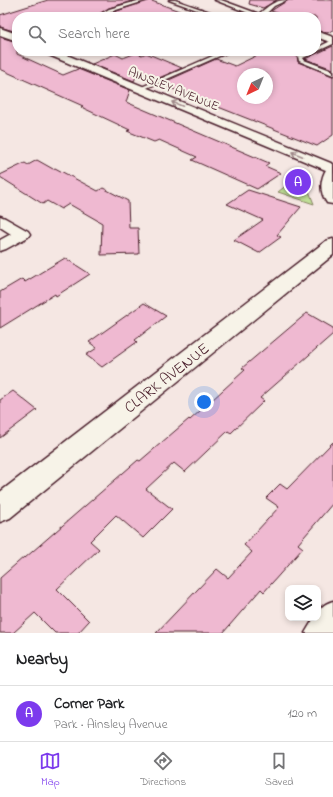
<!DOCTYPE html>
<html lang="en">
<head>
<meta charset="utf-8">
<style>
  :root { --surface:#fff; --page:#f6f6f6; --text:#202124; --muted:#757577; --line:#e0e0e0; --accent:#7c3aed }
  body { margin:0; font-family:"Indie Flower",sans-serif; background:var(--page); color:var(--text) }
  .controls { position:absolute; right:12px; bottom:12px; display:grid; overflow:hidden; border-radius:8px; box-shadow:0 2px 6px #0003 }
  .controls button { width:36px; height:36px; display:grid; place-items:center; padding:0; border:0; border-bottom:1px solid var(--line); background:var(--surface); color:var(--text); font:20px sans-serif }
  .compass { position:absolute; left:237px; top:68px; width:36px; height:36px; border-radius:50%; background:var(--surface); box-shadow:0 2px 6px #0003; rotate:223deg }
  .you { position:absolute; left:204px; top:402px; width:14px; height:14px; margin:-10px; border:3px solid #fff; border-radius:50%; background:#1a73e8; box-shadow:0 0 0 6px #1a73e833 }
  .badge { display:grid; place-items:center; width:26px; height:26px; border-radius:50%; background:var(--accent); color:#fff; font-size:13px; font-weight:700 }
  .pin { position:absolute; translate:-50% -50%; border:2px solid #fff; box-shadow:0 1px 4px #0006 }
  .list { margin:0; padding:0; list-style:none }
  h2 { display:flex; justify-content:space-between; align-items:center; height:52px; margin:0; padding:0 16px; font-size:17px }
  h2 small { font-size:13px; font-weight:400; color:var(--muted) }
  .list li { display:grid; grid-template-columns:26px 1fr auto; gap:12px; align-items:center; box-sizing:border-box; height:56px; padding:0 16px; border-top:1px solid var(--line) }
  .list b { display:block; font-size:15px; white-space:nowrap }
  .list p { margin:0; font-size:13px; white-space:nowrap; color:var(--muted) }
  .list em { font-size:13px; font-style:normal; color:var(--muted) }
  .icon { flex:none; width:22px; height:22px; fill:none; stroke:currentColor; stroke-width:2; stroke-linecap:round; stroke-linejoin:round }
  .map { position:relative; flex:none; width:333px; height:633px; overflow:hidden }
  .search { position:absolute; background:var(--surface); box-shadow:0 2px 6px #0003; left:12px; right:12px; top:12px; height:44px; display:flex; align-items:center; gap:10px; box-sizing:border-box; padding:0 14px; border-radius:16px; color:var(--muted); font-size:15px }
  .sheet { height:108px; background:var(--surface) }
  nav { display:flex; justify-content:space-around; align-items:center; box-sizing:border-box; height:56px; border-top:1px solid var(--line); background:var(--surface); font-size:11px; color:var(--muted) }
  nav a { display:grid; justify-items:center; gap:2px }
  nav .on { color:var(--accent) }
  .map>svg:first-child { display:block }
  .green { fill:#c0df97; stroke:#857f61 }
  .building { fill:#efb9d1; stroke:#4a1f2b; fill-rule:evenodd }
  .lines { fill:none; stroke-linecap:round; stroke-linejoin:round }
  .lane-casing { stroke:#4a1f2b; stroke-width:3 }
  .street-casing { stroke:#4a1f2b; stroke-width:3 }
  .secondary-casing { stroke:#4a1f2b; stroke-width:3 }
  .lane { fill:#f7f3e8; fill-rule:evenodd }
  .street { fill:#f7f3e8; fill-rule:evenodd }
  .secondary { fill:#f7f3e8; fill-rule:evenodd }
  .oneway { stroke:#a0898a }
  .labels { text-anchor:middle; stroke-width:4; stroke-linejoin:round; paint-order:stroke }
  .far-street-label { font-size:13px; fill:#4a1f2b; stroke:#f7f3e8 }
  .street-label { font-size:16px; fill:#4a1f2b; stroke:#f7f3e8 }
</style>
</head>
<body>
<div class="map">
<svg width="333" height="633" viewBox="0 0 333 633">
  <rect width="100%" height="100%" fill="#f5e7e3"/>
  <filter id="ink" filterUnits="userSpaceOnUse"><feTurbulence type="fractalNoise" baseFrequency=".025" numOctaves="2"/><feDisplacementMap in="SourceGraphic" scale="8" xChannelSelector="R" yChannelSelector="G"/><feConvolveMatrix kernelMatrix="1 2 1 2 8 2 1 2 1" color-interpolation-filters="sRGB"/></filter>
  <g filter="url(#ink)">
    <path class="green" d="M302,173L314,204L278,192Z"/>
    <g class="building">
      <path d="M48,0H135L109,8L95,17H17V32L0,27V15Z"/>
      <path d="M149,0L193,16L192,17H105L114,12Z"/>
      <path d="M250,0H277L263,8L249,4Z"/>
      <path d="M288,0H333V30L327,33L316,30V17H290L271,11Z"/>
      <path d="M0,37L17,42V54L63,75L78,69L130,90L126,102L269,163L265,166L281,173L257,189L192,160L197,157L159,140L154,142L127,131L130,130L81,107L83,106L0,69Z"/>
      <path d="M333,46V69L305,59Z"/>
      <path d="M266,51H306L297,55L298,62L333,76V135L317,146L160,84L216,59L235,66ZM243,74H267V98H243Z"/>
      <path d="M136,53L142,55L146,53L182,68L152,81L137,75L134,81L92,64L115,54L123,58Z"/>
      <path d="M37,160L53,169L55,168L98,191L103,188L128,201L129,228H138L139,254L101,255L102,223L69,204L61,209L47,201L43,204L0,177V175L25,163L28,165Z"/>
      <path d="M248,190L301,207L277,235L281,237L259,253L234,240L263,220L227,204Z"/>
      <path d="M65,258L90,274L56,296L55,294L0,328V292L22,279L25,282Z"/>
      <path d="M144,303L166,316L135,340L137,342L102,367L86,355L97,348L89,342Z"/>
      <path d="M307,313L333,328V334L260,398L264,401L231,433L228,431L185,472L174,463L146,489L172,509L143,538L116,515L90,541L99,549L57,589L89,621L78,633H55L35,613L13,633H0V578L24,557L25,558L138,460L140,461L189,419L190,420L245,370L242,368Z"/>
      <path d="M13,391L37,410L0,438V400Z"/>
      <path d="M333,442V503L298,544L303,548L264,592L261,589L223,633H156L217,569L228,578L252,552L244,545L279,507L266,498L280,484L287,489Z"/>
    </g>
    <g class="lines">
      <defs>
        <g id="lane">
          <path d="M141,0H148L113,11L102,17H96L109,9Z"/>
          <path d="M169,0H175L224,17H217Z"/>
          <path d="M215,0H221L259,14C268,6 275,0 287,0L274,6L263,17H256V16Z"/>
          <path d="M333,40V44L303,58L304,60L333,71V75L299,61L298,56L310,51H316V48Z"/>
          <path d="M224,51H231L142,90L137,89Z"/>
        </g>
        <g id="street">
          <path d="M261,13L269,15L271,17H257L258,14Z"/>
          <path d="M0,28L17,34V41L0,35Z"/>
          <path d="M316,31L333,37V43L316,37Z"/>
          <path d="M43,51H57L333,164V173L44,53Z"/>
          <path d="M0,216L5,218L28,231L30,234L28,237L6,249L0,251V240L11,234L0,227Z"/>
          <path d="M333,601V633H305L314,618H318C318,608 324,604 333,601Z"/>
        </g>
        <g id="secondary">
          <path d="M333,167V204L327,203C319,192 320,179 327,168Z"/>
          <path d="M333,239V255L10,518L0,522V492L326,241Z"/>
        </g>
      </defs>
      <use href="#lane" class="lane-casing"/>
      <use href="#street" class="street-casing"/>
      <use href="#secondary" class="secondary-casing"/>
      <use href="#lane" class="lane"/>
      <use href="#street" class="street"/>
      <use href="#secondary" class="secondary"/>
    </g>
    <defs><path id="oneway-shaft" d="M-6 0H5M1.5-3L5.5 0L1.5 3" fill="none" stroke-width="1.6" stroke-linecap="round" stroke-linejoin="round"/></defs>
    <g class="oneway">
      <use href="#oneway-shaft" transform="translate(177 104) rotate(-158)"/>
      <use href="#oneway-shaft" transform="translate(297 154) rotate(-158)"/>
    </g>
  </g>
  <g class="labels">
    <g class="far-street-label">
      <text transform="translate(174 88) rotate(22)" y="5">AINSLEY AVENUE</text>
    </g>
    <g class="street-label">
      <text transform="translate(166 377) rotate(-38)" y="6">CLARK AVENUE</text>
    </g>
  </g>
</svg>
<div class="controls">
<button><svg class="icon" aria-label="layers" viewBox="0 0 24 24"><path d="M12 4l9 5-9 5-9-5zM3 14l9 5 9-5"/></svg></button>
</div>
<svg class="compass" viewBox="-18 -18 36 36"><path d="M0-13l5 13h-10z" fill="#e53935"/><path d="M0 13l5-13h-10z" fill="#757577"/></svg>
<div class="you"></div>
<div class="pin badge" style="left:298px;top:182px">A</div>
<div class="search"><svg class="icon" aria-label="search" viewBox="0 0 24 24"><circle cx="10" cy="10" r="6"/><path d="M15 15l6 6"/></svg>Search here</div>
</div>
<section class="sheet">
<h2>Nearby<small></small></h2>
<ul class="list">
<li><span class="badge">A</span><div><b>Corner Park</b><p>Park · Ainsley Avenue</p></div><em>120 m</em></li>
</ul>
</section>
<nav>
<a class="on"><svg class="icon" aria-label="map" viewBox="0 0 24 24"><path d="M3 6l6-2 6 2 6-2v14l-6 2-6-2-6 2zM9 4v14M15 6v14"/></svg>Map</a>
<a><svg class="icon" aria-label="directions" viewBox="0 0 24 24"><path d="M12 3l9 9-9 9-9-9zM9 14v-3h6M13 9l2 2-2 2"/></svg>Directions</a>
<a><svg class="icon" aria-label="saved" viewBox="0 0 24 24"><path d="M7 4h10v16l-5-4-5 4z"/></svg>Saved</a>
</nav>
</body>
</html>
